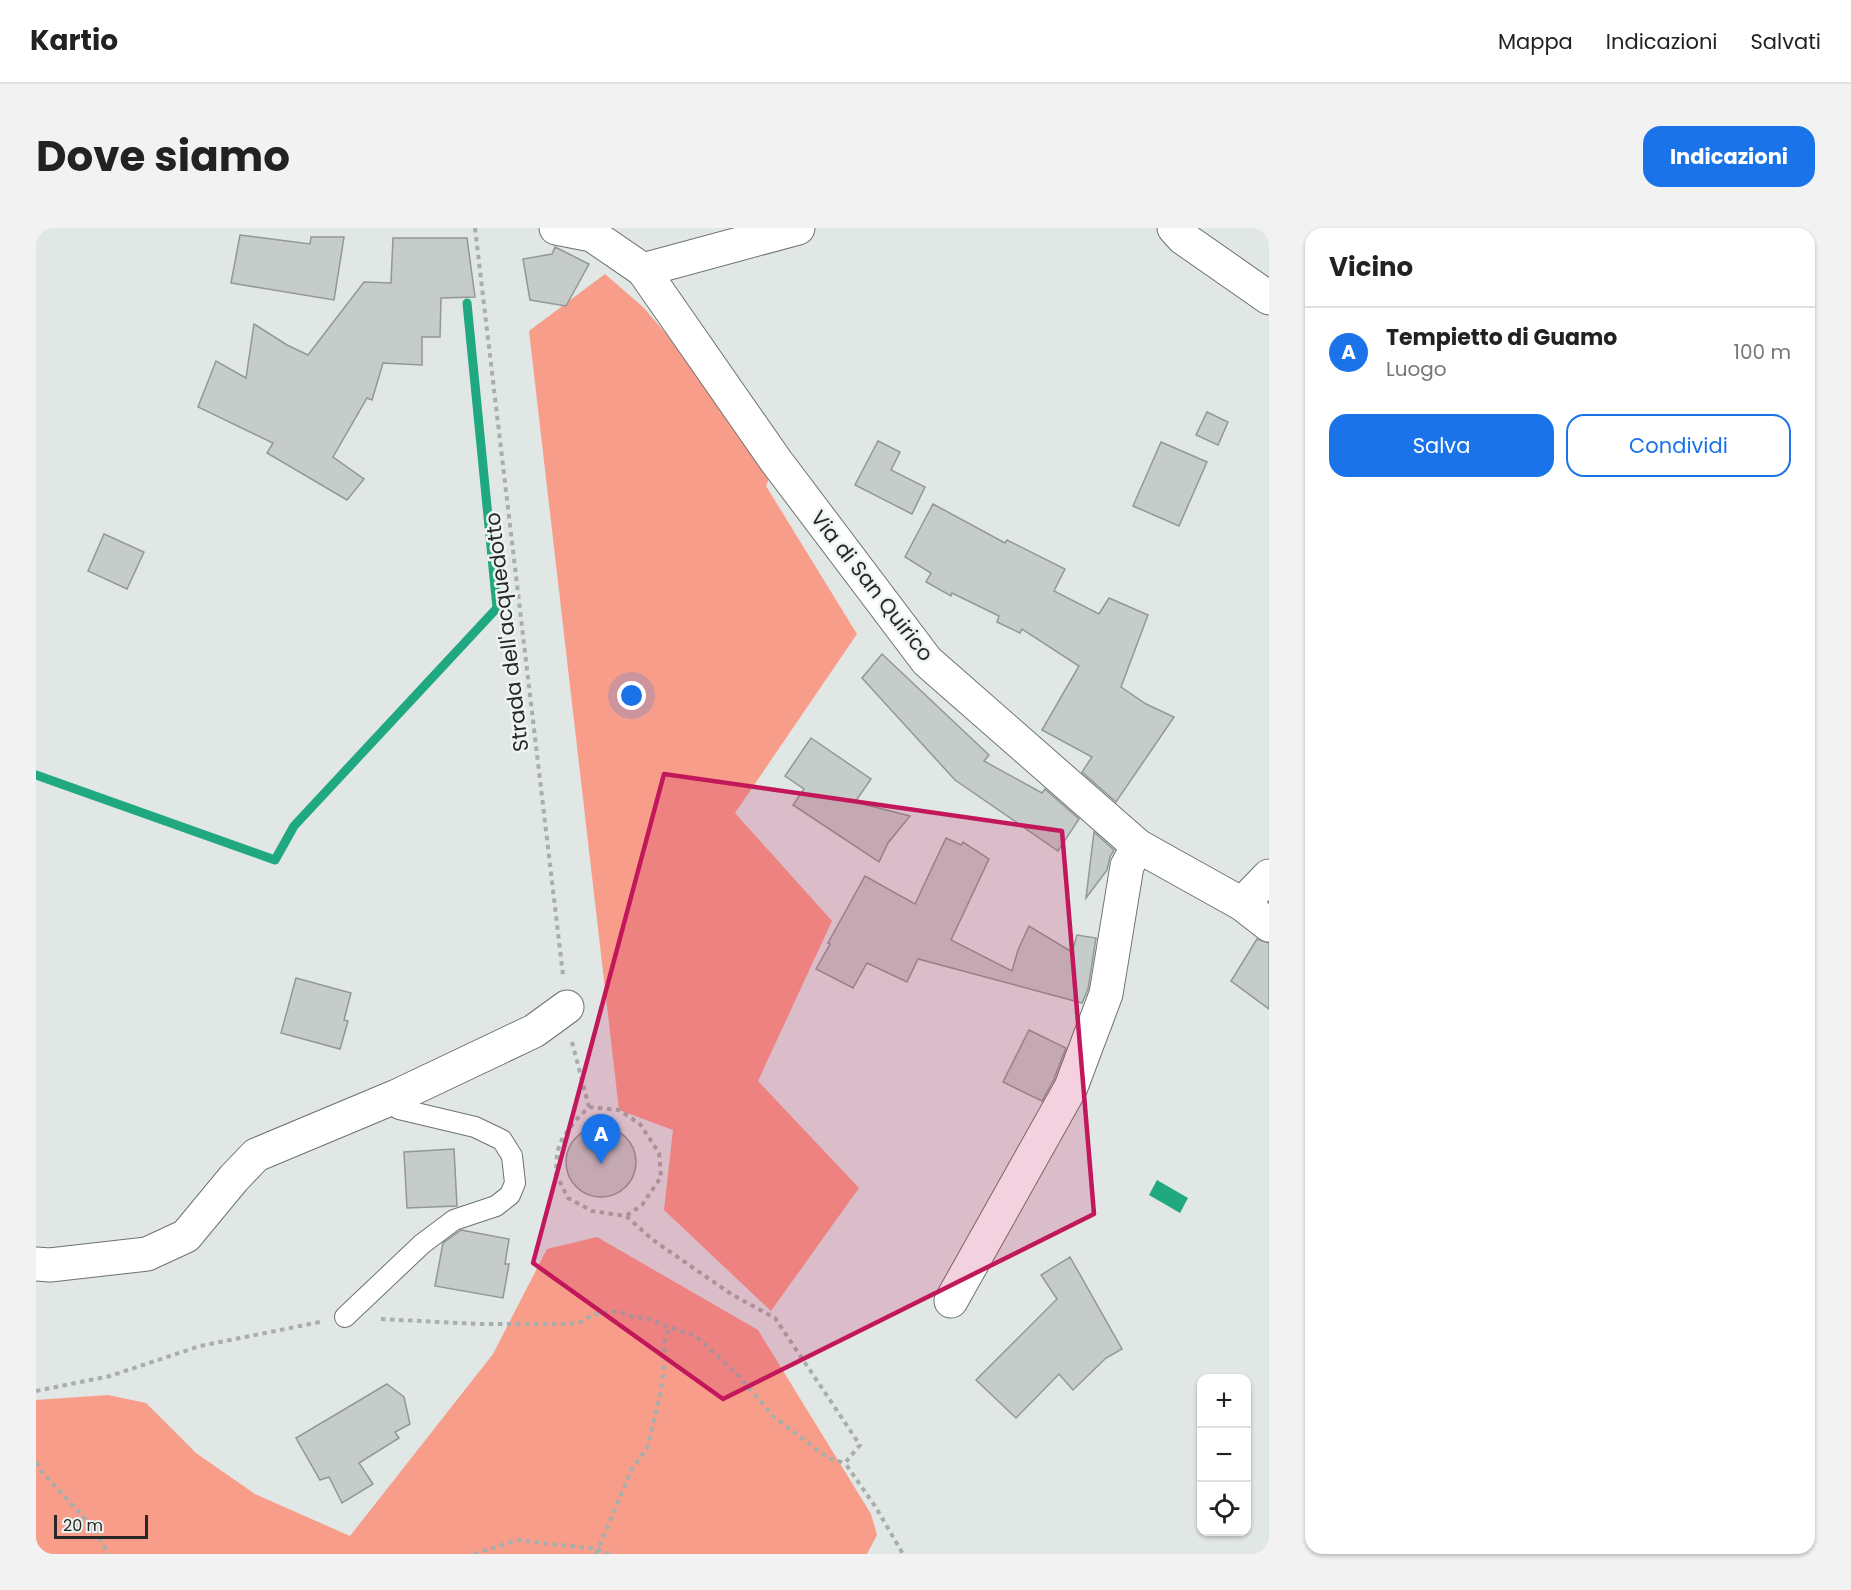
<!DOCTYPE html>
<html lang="it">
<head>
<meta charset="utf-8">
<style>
  :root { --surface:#fff; --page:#f2f2f2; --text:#222; --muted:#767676; --line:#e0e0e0; --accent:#1a73e8 }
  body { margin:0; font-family:Poppins,sans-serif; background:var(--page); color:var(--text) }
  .controls { position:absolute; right:18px; bottom:18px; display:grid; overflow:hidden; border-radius:12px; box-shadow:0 2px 4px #0004 }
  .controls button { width:54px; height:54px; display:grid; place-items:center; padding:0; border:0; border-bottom:2px solid var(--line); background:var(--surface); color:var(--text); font:30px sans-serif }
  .scale { position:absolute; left:18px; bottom:15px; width:94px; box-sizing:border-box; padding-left:6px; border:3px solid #262927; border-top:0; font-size:16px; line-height:21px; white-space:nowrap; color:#262927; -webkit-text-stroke:4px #edf4f1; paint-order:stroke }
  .you { position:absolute; left:596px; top:468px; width:21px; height:21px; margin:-15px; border:4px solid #fff; border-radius:50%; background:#1a73e8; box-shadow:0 0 0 9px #1a73e833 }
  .badge { display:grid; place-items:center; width:39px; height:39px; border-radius:50%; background:var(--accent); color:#fff; font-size:20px; font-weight:700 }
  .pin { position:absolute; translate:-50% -50px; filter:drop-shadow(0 2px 3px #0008) }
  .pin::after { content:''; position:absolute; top:32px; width:21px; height:18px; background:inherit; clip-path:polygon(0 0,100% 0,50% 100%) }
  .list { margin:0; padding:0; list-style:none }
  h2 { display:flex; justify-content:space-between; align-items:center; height:78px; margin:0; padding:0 24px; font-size:26px }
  h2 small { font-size:20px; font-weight:400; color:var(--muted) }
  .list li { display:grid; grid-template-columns:39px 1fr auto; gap:18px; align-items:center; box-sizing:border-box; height:90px; padding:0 24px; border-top:2px solid var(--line) }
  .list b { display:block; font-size:22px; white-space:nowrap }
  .list p { margin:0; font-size:20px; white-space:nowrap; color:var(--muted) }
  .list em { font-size:20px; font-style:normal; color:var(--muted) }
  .actions { display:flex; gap:12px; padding:18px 24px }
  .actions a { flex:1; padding:14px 0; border:2px solid var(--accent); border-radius:18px; text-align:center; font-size:21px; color:var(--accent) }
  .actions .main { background:var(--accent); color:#fff }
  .icon { flex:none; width:33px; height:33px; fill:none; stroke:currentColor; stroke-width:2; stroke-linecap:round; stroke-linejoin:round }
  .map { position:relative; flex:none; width:1233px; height:1326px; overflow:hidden; border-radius:18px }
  header { display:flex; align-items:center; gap:36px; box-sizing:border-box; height:84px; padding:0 30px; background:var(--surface); border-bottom:2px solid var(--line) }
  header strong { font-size:28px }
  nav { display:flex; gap:33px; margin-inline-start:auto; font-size:21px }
  .intro { display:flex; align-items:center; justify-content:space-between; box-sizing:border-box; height:144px; padding:0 36px }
  h1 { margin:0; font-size:42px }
  .button { padding:15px 27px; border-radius:18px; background:var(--accent); color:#fff; font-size:21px; font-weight:700 }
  main { display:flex; gap:36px; padding:0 36px }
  aside { flex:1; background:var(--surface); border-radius:18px; box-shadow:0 2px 4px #0004 }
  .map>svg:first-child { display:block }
  .green { fill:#f99d8b }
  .water { fill:#20a880 }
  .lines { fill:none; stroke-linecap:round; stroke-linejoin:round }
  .stream { stroke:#20a880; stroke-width:9 }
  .building { fill:#c5ccc9; stroke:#929895; stroke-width:1.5 }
  .lane-casing { stroke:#6e7371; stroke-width:22 }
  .street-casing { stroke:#6e7371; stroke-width:35 }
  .secondary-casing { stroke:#6e7371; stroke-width:35 }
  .path { stroke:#a8aeab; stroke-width:4; stroke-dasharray:4.5 4.5; stroke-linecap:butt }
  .lane { stroke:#fff; stroke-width:20 }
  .street { stroke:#fff; stroke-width:33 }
  .secondary { stroke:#fff; stroke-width:33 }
  .marked { fill:#c2185b; fill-opacity:0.2; stroke:#c2185b; stroke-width:4.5; stroke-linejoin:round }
  .labels { text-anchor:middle; stroke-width:5; stroke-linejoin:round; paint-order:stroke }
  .street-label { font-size:21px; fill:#262927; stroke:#edf4f1 }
</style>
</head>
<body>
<header>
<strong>Kartio</strong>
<nav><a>Mappa</a><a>Indicazioni</a><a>Salvati</a></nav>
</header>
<div class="intro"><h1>Dove siamo</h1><a class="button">Indicazioni</a></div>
<main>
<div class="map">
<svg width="1233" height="1326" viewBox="0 0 1233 1326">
  <rect width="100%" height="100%" fill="#e0e7e4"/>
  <g class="green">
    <path d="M569,46L607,79L740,233L730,258L821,406L699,585L796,693L722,853L823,960L735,1083L628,982L637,902L583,882L493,103Z"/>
    <path d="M561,1009L722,1102L835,1286L841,1307L831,1326H0V1172L72,1167L110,1175L160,1225L219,1266L314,1308L457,1126L511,1021Z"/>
  </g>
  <path class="water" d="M1121,952L1152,970L1144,985L1113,967Z"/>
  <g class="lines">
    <path class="stream" d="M0,547L239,632L258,598L461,380L431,75"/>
  </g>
  <g class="building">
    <path d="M204,7L274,16L275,9H308L298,72L195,55Z"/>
    <path d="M357,10H431L439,69L405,70L404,109H386V137L347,135L336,172L331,170L297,229L328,251L311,272L231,225L237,215L162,179L180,133L210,150L218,96L251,117L272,127L328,54L355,55Z"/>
    <path d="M519,19L553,36L530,78L494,72L487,31L516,26Z"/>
    <path d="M1171,184L1192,194L1182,217L1160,207Z"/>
    <path d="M842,213L864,224L855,242L889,259L876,286L819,257Z"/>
    <path d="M1125,214L1171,234L1143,298L1097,278Z"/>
    <path d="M897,276L969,315L971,312L1029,341L1018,363L1063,386L1073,370L1112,387L1085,459L1110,476L1138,489L1080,574L1046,544L1056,529L1006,502L1043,438L986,401L984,405L961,394L963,388L916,365L915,368L890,354L895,345L869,329Z"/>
    <path d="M68,306L108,324L91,361L52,343Z"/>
    <path d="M846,426L953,527L948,533L1006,565L1009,561L1043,591L1022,623L919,552L826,450Z"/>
    <path d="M775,510L835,551L819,574L874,588L852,615L843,634L757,577L768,561L749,548Z"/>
    <path d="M1058,604L1078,622L1074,629L1071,642L1050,670Z"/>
    <path d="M910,610L925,617L927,614L953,631L915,712L976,743L982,722L993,698L1036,724L1041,707L1060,710L1052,761L1046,775L882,731L871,754L831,735L817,760L780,741L794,716L792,715L829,648L879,676Z"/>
    <path d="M1221,711L1233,715V781L1195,753Z"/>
    <path d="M260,750L315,765L308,792L312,793L304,821L245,805Z"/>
    <path d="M993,802L1030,820L1018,851L1006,873L967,854Z"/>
    <circle cx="565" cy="934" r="35"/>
    <path d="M418,921L421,978L371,980L368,924Z"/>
    <path d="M425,1002L473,1011L469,1036H473L467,1070L399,1058L407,1015Z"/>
    <path d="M1034,1029L1086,1121L1070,1130L1037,1162L1023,1146L980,1190L940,1152L1021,1071L1005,1047Z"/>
    <path d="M351,1156L368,1169L374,1196L359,1204L363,1210L323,1235L337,1256L306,1275L293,1249L284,1252L260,1210Z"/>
  </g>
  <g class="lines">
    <defs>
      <path id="lane" d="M309,1089L386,1016L418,992L460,978L474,967L479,955L476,928L466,912L439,899L363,881L361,868"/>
      <g id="street">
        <path d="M520,0L556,7L607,42L740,233L891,433L1102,618L1206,676L1233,697"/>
        <path d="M607,42L762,0"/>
        <path d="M1206,676L1233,648"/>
        <path d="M0,1036L14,1037L111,1026L150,1008L198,950L220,927L361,868L498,803L531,779"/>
        <path d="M915,1073L1035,859L1070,766L1091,638L1102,618"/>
      </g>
      <path id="secondary" d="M1138,0L1147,10L1233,70"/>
    </defs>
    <use href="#lane" class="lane-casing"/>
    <use href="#street" class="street-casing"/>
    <use href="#secondary" class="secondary-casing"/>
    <g class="path">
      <path d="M439,0L527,747"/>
      <path d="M536,814L553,879L540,892L527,909L521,924L520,946L532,970L556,983L590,988L617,1012L695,1066L739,1090L824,1217L809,1235L839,1278L867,1326"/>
      <path d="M553,879L583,882L604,896L623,925L625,949L606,977L590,988"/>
      <path d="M345,1091L443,1096H525L543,1095L558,1086L584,1083L597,1089L610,1090L633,1099L660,1108L701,1146L738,1189L792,1230L809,1235"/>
      <path d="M0,1163L74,1148L164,1118L284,1094"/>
      <path d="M0,1234L6,1244L57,1299L73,1326"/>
      <path d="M438,1326L482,1312L561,1321L573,1326"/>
      <path d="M560,1326L596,1241L611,1220L624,1168L629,1133L628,1115L633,1099"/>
    </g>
    <use href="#lane" class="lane"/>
    <use href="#street" class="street"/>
    <use href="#secondary" class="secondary"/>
  </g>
  <path class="marked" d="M628,546L1026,603L1058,986L687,1171L497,1035Z"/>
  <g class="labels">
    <g class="street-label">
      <text transform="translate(836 358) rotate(52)" y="7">Via di San Quirico</text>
      <text transform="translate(471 404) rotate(-97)" y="7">Strada dell'acquedotto</text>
    </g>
  </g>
</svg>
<div class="controls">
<button>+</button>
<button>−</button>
<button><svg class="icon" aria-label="locate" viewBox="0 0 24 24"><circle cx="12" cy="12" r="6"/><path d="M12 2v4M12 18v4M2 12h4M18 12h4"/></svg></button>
</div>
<div class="scale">20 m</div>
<div class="you"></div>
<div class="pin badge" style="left:565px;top:936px">A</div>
</div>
<aside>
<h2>Vicino<small></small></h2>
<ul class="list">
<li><span class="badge">A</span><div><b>Tempietto di Guamo</b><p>Luogo</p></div><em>100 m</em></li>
</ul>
<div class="actions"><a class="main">Salva</a><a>Condividi</a></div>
</aside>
</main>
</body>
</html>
